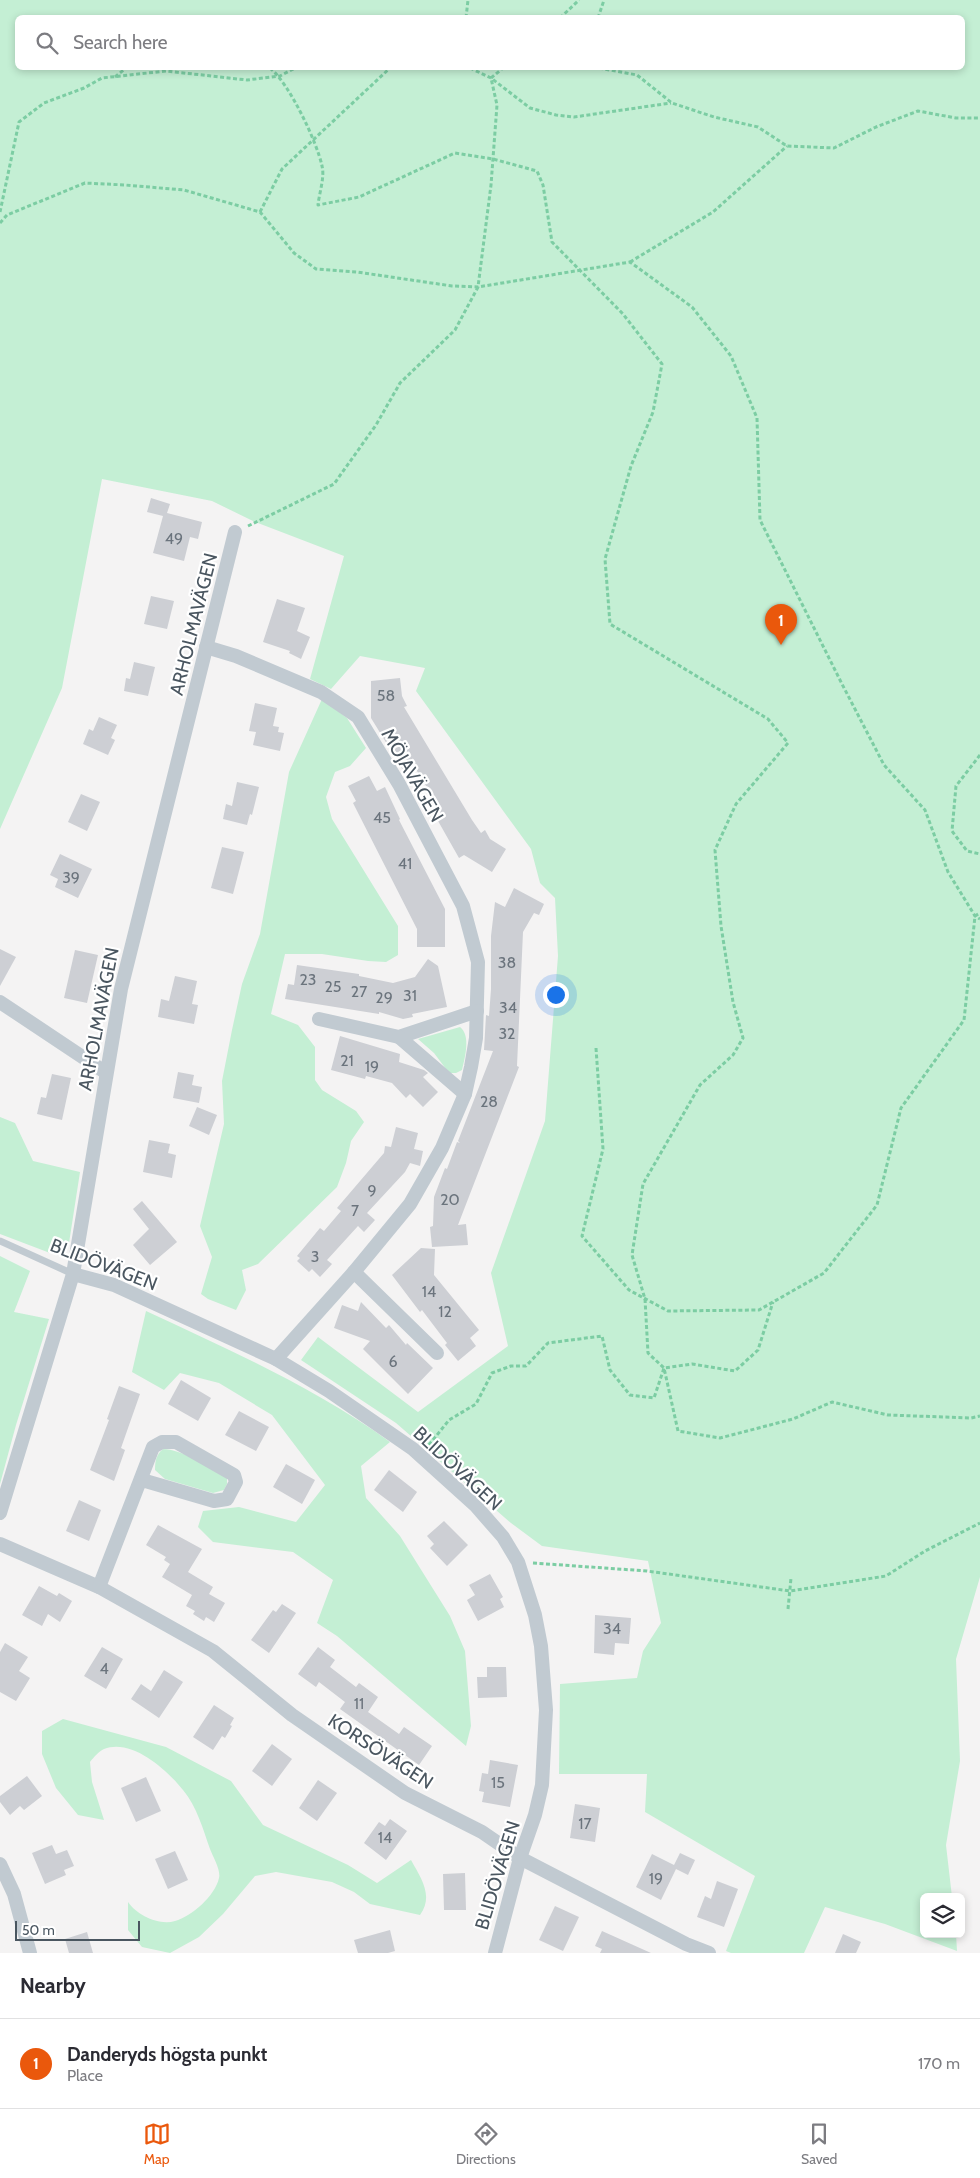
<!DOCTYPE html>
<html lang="en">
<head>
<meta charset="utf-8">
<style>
  :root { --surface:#fff; --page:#f2f2f3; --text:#2b2b33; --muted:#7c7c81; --line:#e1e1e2; --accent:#ea580c }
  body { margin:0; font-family:Cabin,sans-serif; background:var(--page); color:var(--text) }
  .controls { position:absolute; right:15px; bottom:15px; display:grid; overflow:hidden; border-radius:8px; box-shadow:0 2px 8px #0003 }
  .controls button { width:45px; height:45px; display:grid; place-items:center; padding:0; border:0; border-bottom:1px solid var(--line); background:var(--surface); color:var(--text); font:25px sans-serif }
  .scale { position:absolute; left:15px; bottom:12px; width:125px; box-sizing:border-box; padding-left:5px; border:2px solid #4a5660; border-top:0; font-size:14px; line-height:18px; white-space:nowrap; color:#4a5660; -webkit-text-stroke:4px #fff; paint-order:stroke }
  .you { position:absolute; left:555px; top:994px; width:18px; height:18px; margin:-12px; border:4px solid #fff; border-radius:50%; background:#1a73e8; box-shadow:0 0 0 8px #1a73e833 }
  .badge { display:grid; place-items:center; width:32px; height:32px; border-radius:50%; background:var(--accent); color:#fff; font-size:16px; font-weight:700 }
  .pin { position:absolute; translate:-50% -41px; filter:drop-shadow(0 1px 2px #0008) }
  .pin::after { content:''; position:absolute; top:26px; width:18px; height:15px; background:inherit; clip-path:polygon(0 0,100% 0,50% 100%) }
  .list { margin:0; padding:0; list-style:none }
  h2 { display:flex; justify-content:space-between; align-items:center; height:65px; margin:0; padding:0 20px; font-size:21px }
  h2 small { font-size:16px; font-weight:400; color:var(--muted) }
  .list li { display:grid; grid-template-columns:32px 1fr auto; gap:15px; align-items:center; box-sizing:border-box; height:90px; padding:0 20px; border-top:1px solid var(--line) }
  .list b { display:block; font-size:19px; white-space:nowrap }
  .list p { margin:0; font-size:16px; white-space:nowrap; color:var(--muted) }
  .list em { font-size:16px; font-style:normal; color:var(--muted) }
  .icon { flex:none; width:28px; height:28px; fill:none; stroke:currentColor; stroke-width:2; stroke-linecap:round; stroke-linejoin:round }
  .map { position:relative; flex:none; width:980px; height:1953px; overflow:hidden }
  .search { position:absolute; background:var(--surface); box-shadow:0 2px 8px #0003; left:15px; right:15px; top:15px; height:55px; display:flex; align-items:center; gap:12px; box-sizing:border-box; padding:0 18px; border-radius:8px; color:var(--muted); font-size:19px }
  .sheet { height:155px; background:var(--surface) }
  nav { display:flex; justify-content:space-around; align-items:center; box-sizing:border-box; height:70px; border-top:1px solid var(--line); background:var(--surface); font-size:14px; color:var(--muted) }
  nav a { display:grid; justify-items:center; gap:2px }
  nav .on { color:var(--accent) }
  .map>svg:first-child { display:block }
  .green { fill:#c4efd4; fill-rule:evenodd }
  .building { fill:#cdcfd4 }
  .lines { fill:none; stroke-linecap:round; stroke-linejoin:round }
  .path { stroke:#7ccda3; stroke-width:3; stroke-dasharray:4 2.5; stroke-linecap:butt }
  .service { stroke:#c1cad1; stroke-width:7 }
  .minor { stroke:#c1cad1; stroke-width:14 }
  .labels { text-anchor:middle; stroke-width:4.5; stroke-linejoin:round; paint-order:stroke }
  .number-label { font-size:16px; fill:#6b747d }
  .street-label { font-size:19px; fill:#4a5660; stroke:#fff }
</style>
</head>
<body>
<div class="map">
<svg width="980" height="1953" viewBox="0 0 980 1953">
  <rect width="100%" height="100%" fill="#f4f3f3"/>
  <g class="green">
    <path d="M0,0H980V1577L956,1659L960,1761L946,1845L952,1897H924V1934H956L957,1951L885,1924L825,1907L804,1953H731L726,1951L755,1876L645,1812L647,1774H559L560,1684L637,1678L643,1651L661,1623L648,1561L542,1546L511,1523L396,1423L301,1360L318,1337L418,1412L508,1346L491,1273L545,1121L558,956L555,898L540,883L531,849L416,691L425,668L360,656L331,689L310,679L344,556L253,521L212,501L102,479L62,688L0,829ZM18,18H962V68H18Z"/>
    <path d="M322,699L347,718L366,748L350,766L335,772L326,797L332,819L398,926V955L386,962L368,961L322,954H285L271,1014L298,1025L315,1047V1080L322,1090L356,1111L364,1122L351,1141L346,1163L337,1187L258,1264L242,1270L246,1290L236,1310L208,1299L201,1294L212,1257L200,1226L224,1124L222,1081L232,1030L242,984L260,934L289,772Z"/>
    <path d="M460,1027C471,1035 465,1058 462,1070L456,1073H449L434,1053L418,1039Z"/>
    <path d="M0,1117L15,1123L33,1161L80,1172L69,1243L60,1252L50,1253L0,1234Z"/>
    <path d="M0,1256L30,1271L14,1312L49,1319L16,1425L0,1484Z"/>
    <path d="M146,1311C230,1350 315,1388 390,1442L361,1466L366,1498L400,1536L450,1616L465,1651L471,1726L466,1746L337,1636L317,1623L333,1580L293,1552L213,1542L198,1527L203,1511L239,1507L296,1522L325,1485L272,1415L219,1383L180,1373L164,1390L132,1372Z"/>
    <path d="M163,1449C180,1449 212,1467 227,1477V1484L224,1490L213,1493L165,1479L155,1470C155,1461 156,1455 163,1449Z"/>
    <path d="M63,1719L166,1747L231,1781L263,1825L348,1865L377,1883L411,1860C421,1878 434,1896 420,1915L370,1904L354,1892L332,1882L276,1872L255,1876L223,1914L199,1937L170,1953L142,1947L128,1930V1902C137,1915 159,1926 175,1921C192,1916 215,1896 219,1878C221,1870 213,1857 210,1849C203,1829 197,1807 183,1790C167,1770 132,1738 104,1749C99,1751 94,1757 90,1762L92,1782L104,1820L78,1815L56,1788L42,1754V1731Z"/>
  </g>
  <g class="building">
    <path d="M151,498L170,504L167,513L202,522L198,539L190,537L184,561L153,553L163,516L147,512Z"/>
    <path d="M151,596L174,601L167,629L144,624Z"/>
    <path d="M277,599L305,608L297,631L310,637L301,659L289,653L290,651L263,642Z"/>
    <path d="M134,662L155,667L148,696L124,691L126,678L130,679Z"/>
    <path d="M400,678L402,696L407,706L404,707L472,820L481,833L485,830L490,839L506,849L492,872L464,855L459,858L429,805L436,802L417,771L412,764L403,770L371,718V681Z"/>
    <path d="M255,703L277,708L273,726L279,727L278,732L284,733L280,751L253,745L256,732L249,731Z"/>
    <path d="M99,717L117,725L111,738L115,740L108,755L83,744L89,729L93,731Z"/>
    <path d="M369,776L377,791L385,787L400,819L399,820L445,909V947H417V929L353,803L356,801L348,786Z"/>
    <path d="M237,782L259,787L252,815L250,814L247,825L223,819L226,804L232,806Z"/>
    <path d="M81,794L100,802L87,831L68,822Z"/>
    <path d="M222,847L244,852L233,894L211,888Z"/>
    <path d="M60,854L92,869L78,898L55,887L58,879L50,875Z"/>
    <path d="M514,888L544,904L539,915L534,913L523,932L517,1066L519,1067L458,1225L466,1224L468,1245L432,1247L430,1227L433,1226L434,1197L445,1168L447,1169L457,1142L460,1143L458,1141L493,1051L484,1050L486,1015L489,1016L491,989V936L495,902L505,907Z"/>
    <path d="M0,949L16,957L0,986Z"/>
    <path d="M75,950L98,955L87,1003L64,998Z"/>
    <path d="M428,959L438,966L447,1007L412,1014L413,1017L403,1019L379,1012V1014L285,999L288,984L294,985L297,965L359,974V976L393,983L415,977Z"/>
    <path d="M175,976L197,981L192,1004L198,1005L194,1024L158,1017L161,999L169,1001Z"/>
    <path d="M340,1036L400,1054L399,1062L424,1070L428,1073L423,1077L438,1092L423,1107L410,1094L406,1098L392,1083L366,1076L365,1079L331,1070Z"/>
    <path d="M178,1072L194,1075L192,1085L202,1087L199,1103L173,1098Z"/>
    <path d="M52,1074L71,1078L62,1120L37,1114L41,1097L46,1098Z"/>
    <path d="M197,1107L217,1115L209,1135L189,1126Z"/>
    <path d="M396,1127L418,1133L414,1149L423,1151L420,1166L410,1163L405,1172L367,1213L375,1220L364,1232L358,1226L327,1260L332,1264L320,1277L312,1269L309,1272L297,1261L300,1258L297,1256L320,1228L324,1231L341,1211L337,1208L384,1153L385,1146L391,1147Z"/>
    <path d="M149,1140L170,1144L168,1153L176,1155L172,1178L143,1172Z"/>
    <path d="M142,1201L177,1242L150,1265L133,1245L149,1229L133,1209Z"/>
    <path d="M421,1248L435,1249L434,1275L479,1330L470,1338L476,1346L458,1361L445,1345L447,1343L422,1310L420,1312L392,1275Z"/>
    <path d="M361,1302L386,1328L389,1325L406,1345L407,1343L433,1368L408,1394L363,1349L370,1341L334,1328L342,1305L358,1311Z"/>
    <path d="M181,1380L211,1398L198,1421L168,1404Z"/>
    <path d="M119,1386L140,1394L121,1448L125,1450L114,1481L90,1470L109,1420L107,1419Z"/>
    <path d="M239,1411L269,1427L256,1451L225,1435Z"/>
    <path d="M286,1464L315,1480L302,1504L273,1487Z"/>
    <path d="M389,1470L417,1492L403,1512L374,1490Z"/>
    <path d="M79,1500L101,1510L89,1541L66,1531Z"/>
    <path d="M444,1521L468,1545L447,1566L430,1548L434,1544L427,1536Z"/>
    <path d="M158,1525L202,1549L188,1572L213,1587L209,1594L225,1603L214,1622L206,1617L204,1621L193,1614L195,1611L186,1606L192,1595L162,1577L170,1564L164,1560L166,1557L146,1545Z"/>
    <path d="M490,1574L503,1597L500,1599L504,1607L478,1621L467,1600L475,1595L469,1585Z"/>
    <path d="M39,1586L57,1596L59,1593L72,1601L60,1622L48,1614L42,1626L22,1615Z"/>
    <path d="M282,1604L296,1613L269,1653L251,1640L273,1610L276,1612Z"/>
    <path d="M595,1615L631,1618L629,1644L615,1643L614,1655L594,1653Z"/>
    <path d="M5,1643L28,1657L19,1671L30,1678L16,1701L0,1692V1652Z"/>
    <path d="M102,1647L123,1659L106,1689L84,1676Z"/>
    <path d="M318,1647L335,1660L330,1667L356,1687L359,1683L378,1697L368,1712L399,1734L404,1727L432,1746L419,1765L340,1709L345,1702L319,1682L316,1687L298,1674Z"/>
    <path d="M487,1667H506L507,1697L478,1698L477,1677H487Z"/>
    <path d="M164,1670L183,1682L159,1718L131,1699L141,1684L151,1691Z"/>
    <path d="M214,1705L234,1718L230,1725L232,1726L225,1738L222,1736L213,1750L193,1737Z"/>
    <path d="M272,1744L292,1759L272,1786L252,1771Z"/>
    <path d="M490,1760L518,1765L510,1807L482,1802L484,1792L479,1791L482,1773L488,1774Z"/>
    <path d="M27,1776L42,1796L24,1810L20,1806L10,1815L0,1802V1796Z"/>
    <path d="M146,1777L161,1811L136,1822L121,1788Z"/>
    <path d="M318,1780L337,1793L317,1821L299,1808Z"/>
    <path d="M575,1804L600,1808L595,1842L570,1838Z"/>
    <path d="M390,1819L407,1831L386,1860L364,1843L379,1822L385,1826Z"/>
    <path d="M52,1845L56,1854L67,1850L74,1866L64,1870L66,1875L45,1884L32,1853Z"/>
    <path d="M175,1851L188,1880L168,1889L155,1859Z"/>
    <path d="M680,1853L695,1860L688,1875L676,1869L661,1900L636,1887L652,1854L674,1865Z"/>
    <path d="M465,1873L466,1910H444L443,1874Z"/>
    <path d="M717,1881L738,1889L724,1927L697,1917L705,1896L711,1899Z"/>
    <path d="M555,1906L579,1917L563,1951L539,1940Z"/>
    <path d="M390,1930L395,1951L388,1953H358L354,1940Z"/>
    <path d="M602,1931L651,1953H600L602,1949L595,1946Z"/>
    <path d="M87,1932L93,1953H69L65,1939Z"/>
    <path d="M843,1934L861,1942L856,1953H835Z"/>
  </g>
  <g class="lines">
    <g class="path">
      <path d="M466,18L468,0"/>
      <path d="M560,18L579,0"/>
      <path d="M598,18L604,0"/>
      <path d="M270,68C289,83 317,142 322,166C325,177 319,194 318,205L359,197L455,153L493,159L537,171L543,185L552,242L623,314L662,364L653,412L631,466L605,559L610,624L768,719L788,743L736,804L715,850L721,926L733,1002L743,1038L733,1055L700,1085L643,1184L632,1255L645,1299L648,1353L664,1368L678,1431L720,1438L793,1419L832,1402L888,1415L971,1418L980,1416"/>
      <path d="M470,68L491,78L530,108L556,115L574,117L671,103"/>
      <path d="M599,68L637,75L672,103L714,117L758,127L787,146L834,148L876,127L918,111L956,118H980"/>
      <path d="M115,77L126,68"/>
      <path d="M491,78L503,68"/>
      <path d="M0,212L19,122L44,103L84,88L102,78L166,71L247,80L280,76L295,68"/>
      <path d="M260,212L282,169L390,68"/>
      <path d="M0,223L7,215L85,183L125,185L184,190L260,212L294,253L316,269L357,272L452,286L478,287L630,262L692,307L731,356L757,418L760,520L842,684L884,765L925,810L948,872L975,916L980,919"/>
      <path d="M630,262L713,212L787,146"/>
      <path d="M248,526L334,484L376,425L400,383L455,330L478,287L491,185L497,105L491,78"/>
      <path d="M980,755L956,786L952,831L967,851L980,854"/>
      <path d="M596,1048L603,1149L582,1236L629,1290L668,1311L759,1310L824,1273L877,1205L901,1108L964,1020L975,916L980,913"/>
      <path d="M429,1445L449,1420L476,1404L492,1373L511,1366H526L548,1343L602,1336L610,1370L630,1395L654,1398L664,1368L692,1364L735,1371L758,1350L773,1302"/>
      <path d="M533,1563L647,1571L790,1591L886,1576L925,1551L980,1523"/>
      <path d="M788,1609L791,1578"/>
    </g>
    <path class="service" d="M0,1241L73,1274"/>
    <g class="minor">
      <path d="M206,647L236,656L321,692L358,717L399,784L463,906L478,962L476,1038L471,1067L465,1094L442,1148L410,1204L354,1272L276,1359"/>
      <path d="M0,1002L105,1072"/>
      <path d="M319,1019L399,1037L477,1011"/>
      <path d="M399,1037L465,1094"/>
      <path d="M354,1272L437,1353"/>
      <path d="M73,1274L114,1285L276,1359L329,1391L413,1449L475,1505L503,1537L518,1562L535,1615L541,1646L546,1710L542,1785L535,1815L520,1858L495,1953"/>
      <path d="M0,1513L73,1274L121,989L235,532"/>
      <path d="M0,1544L99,1587L213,1651L292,1715L405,1793L482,1832L520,1858L686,1944L709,1953"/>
      <path d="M99,1587L153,1447L162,1442H176L234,1475L236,1482L227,1499L214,1501L142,1480"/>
      <path d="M0,1864L14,1894L30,1953"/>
    </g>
  </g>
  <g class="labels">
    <g class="number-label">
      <text x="174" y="544">49</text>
      <text x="386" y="701">58</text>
      <text x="382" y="823">45</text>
      <text x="405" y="869">41</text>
      <text x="71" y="883">39</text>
      <text x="507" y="968">38</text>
      <text x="308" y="985">23</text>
      <text x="333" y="992">25</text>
      <text x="359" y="997">27</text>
      <text x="410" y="1001">31</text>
      <text x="384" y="1003">29</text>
      <text x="508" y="1013">34</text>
      <text x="507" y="1039">32</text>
      <text x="347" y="1066">21</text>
      <text x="372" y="1072">19</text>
      <text x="489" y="1107">28</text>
      <text x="372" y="1196">9</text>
      <text x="450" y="1205">20</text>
      <text x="355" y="1216">7</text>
      <text x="315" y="1262">3</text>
      <text x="429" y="1297">14</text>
      <text x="445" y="1317">12</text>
      <text x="393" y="1367">6</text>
      <text x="612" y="1634">34</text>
      <text x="104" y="1674">4</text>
      <text x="359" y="1709">11</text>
      <text x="498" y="1788">15</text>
      <text x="585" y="1829">17</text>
      <text x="385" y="1843">14</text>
      <text x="656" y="1884">19</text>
    </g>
    <g class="street-label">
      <text transform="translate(193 624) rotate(-76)" y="7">ARHOLMAVÄGEN</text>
      <text transform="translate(413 775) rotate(60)" y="7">MÖJAVÄGEN</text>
      <text transform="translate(98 1019) rotate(-79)" y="7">ARHOLMAVÄGEN</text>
      <text transform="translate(104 1264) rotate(21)" y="7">BLIDÖVÄGEN</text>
      <text transform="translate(458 1468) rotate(43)" y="7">BLIDÖVÄGEN</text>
      <text transform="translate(381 1751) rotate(33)" y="7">KORSÖVÄGEN</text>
      <text transform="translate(497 1875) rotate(-73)" y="7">BLIDÖVÄGEN</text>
    </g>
  </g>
</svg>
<div class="controls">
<button><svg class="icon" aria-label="layers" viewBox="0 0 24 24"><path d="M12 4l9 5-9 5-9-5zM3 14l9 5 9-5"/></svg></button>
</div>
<div class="scale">50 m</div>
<div class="you"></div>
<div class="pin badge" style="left:781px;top:645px">1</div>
<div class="search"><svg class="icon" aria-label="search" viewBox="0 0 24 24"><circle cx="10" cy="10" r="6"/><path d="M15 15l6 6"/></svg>Search here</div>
</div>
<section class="sheet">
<h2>Nearby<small></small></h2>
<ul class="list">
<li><span class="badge">1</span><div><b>Danderyds högsta punkt</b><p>Place</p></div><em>170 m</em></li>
</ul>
</section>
<nav>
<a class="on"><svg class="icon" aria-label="map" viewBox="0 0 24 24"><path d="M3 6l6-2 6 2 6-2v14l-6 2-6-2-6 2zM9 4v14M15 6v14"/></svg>Map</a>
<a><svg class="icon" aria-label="directions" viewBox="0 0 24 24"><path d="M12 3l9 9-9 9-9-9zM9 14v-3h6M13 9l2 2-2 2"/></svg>Directions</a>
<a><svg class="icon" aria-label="saved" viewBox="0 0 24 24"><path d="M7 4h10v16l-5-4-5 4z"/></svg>Saved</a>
</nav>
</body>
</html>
